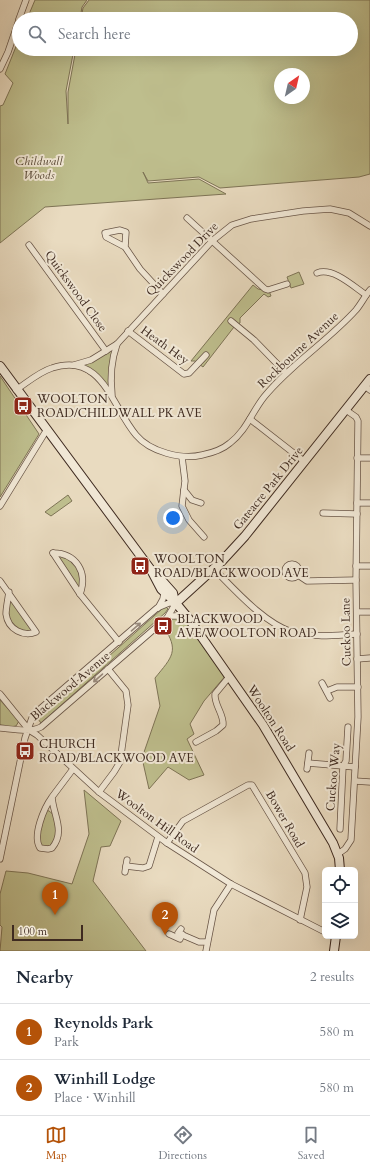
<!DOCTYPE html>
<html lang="en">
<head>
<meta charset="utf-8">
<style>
  :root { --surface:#fff; --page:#f6f6f7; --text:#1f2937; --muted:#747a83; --line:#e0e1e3; --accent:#b45309 }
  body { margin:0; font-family:Cardo,serif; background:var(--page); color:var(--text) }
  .controls { position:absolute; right:12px; bottom:12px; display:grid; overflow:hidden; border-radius:6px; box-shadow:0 4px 16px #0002 }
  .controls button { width:36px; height:36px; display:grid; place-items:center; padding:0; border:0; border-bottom:1px solid var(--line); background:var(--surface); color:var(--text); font:20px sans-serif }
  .compass { position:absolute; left:274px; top:68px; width:36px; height:36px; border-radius:50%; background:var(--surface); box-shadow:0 4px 16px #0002; rotate:34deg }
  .scale { position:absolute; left:12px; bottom:10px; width:71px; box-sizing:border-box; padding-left:4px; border:2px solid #3e2a20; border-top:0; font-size:11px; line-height:14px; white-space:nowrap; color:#3e2a20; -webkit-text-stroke:3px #f1e8d6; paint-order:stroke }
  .you { position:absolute; left:173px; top:518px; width:14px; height:14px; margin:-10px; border:3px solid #fff; border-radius:50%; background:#1a73e8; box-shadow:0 0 0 6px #1a73e833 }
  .badge { display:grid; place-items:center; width:26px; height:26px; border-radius:50%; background:var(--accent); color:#fff; font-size:13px; font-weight:700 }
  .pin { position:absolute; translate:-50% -33px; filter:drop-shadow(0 1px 2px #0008) }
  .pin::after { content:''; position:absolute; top:21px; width:14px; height:12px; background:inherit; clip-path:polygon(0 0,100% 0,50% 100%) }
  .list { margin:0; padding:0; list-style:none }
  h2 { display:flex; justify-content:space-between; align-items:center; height:52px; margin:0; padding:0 16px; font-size:17px }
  h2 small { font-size:13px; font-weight:400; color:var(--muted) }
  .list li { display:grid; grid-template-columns:26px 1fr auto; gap:12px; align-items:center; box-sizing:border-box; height:56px; padding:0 16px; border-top:1px solid var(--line) }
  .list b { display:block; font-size:15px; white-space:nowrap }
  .list p { margin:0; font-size:13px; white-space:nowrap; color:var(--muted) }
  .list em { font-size:13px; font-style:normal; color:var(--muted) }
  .icon { flex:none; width:22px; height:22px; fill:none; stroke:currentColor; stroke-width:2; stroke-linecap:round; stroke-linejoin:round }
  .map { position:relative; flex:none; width:370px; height:951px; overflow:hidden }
  .search { position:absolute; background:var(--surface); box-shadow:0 4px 16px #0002; left:12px; right:12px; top:12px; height:44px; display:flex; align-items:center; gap:10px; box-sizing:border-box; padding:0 14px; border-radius:22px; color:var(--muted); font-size:15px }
  .sheet { height:164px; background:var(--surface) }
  nav { display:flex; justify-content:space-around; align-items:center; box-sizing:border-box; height:56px; border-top:1px solid var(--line); background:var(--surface); font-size:11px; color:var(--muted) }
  nav a { display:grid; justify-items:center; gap:2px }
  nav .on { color:var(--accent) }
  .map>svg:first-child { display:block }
  .green { fill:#bebe8d; stroke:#7e7456; fill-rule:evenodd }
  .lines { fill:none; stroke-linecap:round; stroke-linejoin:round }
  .street-casing { stroke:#695648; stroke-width:7 }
  .secondary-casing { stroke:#3e2a20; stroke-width:10 }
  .street { stroke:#f1e8d6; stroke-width:5.5 }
  .secondary { stroke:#f1e8d6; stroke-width:8 }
  .oneway { stroke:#98897b }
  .labels { text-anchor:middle; stroke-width:4; stroke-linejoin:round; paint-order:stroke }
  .park-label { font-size:12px; font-style:italic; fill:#584836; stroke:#f1e8d6 }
  .street-label { font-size:12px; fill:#3e2a20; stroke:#f1e8d6 }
  .poi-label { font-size:12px; fill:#3e2a20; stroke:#f1e8d6; text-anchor:start }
</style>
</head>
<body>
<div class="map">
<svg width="370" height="951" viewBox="0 0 370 951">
  <rect width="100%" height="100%" fill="#e9dbc0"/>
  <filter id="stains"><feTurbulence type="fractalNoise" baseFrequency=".005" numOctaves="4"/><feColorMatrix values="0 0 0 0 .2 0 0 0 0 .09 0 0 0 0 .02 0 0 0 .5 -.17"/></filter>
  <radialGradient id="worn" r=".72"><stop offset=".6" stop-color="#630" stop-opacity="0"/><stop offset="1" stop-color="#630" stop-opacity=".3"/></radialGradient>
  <g class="green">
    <path d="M35,0H87L82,7L80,19H27Z"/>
    <path d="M89,0H370V174L359,177L220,188L199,177L148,181L143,172L148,183L199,179L226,194L45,207L0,243V106L3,105L13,83L5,74L19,39V49H74L66,91L68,124V92L76,49H351V19H81L83,8ZM280,74H304V98H280Z"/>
    <path d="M299,272L304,284L291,288L287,277Z"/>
    <path d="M253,285L258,289L269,291L271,296L268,297L264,294L240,318V323L234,327L203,367L195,361H191Z"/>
    <path d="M116,346L111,371L112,395L95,378L78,367Z"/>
    <path d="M0,376L39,434L0,497Z"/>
    <path d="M68,495L72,501L51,516L45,512Z"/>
    <path d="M55,554C75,559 83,571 79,591Z"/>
    <path d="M10,596L34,631H19C6,619 8,612 10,596Z"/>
    <path d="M166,607L168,609L165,613L41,723L38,719L163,608Z"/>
    <path d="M180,612L227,674L204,701L190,724L194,734L187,739L204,775L189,780L168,767L149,789L142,758L160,706L155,678C172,657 180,651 163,626L167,618Z"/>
    <path d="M0,700L19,721L16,726L9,727L0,725Z"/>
    <path d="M84,790L121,821L110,846L101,847L93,881L146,951H0L2,927L0,925V894L6,871L28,873L72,884L89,834Z"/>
    <path d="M47,810C56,813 59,828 56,836C55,840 52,844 50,847H41C36,838 41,818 47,810Z"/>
  </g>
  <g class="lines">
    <defs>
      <g id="street">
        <path d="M19,19L26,0"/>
        <path d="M0,69L8,52L19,20"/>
        <path d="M187,218L265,289L268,290L287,284"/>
        <path d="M29,245L106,351"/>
        <path d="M125,247L126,232L120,230L105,233L106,237L125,247L140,269L163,294"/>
        <path d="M317,273C333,267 353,286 366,295"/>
        <path d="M231,321L254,340L286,373"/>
        <path d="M128,331L184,374L189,373L206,355"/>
        <path d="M74,365L91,360L117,344L212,241L232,225L251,219L303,211L330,209L349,213L370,226"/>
        <path d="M365,386L370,390"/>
        <path d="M16,390C28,382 39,372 52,368C102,351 112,407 136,435C150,452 182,460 202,455C212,453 223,449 230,443C246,431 252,412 264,397C291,364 328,341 356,310C361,304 365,296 370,290"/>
        <path d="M112,395C110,377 111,361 117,344"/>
        <path d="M250,419L305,462"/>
        <path d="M182,457L185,481L182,506L189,520L204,537"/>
        <path d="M357,458H370"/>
        <path d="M184,490L192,500L201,503"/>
        <path d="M357,503H370"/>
        <path d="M0,506L46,431"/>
        <path d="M323,513L357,514"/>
        <path d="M53,553L80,594L119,642"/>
        <path d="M53,553C76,553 88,572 80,594"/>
        <circle cx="292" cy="571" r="7"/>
        <path d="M356,566H370"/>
        <path d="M214,569C235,590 264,623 292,632C313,638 336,635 357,634"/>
        <path d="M298,575L307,581L356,580"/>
        <path d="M0,581L36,632C24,637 8,630 6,614C6,608 8,599 9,592"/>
        <path d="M158,608L163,599L164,593"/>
        <path d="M357,612H370"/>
        <path d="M169,616H178L188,619"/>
        <path d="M357,659L370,658"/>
        <path d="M322,683L330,698"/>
        <path d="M327,691L337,687H358"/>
        <path d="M0,694L29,730L37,735L99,792L167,843L231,884L325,932"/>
        <path d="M0,728C12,729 30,733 41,727L167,618L176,603H169L157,608L33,715L25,738L0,859"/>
        <path d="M196,742L216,731L223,725C224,714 214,705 215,694L229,677"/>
        <path d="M308,763L355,767"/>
        <path d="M307,769L309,753"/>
        <path d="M355,781L370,782"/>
        <path d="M99,792L114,772L120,762L128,705L126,691L108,669"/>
        <path d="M52,797C44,808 32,836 40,848L48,849L52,848C66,831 53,815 52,797L73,769"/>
        <path d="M340,829L343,766L346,761L348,727"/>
        <path d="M167,843L183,821L248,785H252L305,873L307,887L300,920"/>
        <path d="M338,854L345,849L351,840L358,717L356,580L358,421L356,417L346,410"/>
        <path d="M126,866L143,868L149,866L158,837"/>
        <path d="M125,872L127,860"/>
        <path d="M181,929L178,933L199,942H207"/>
        <path d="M169,934L180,939L182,934"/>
        <path d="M206,951L214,910L231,884"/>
      </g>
      <g id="secondary">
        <path d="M0,366L151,570L161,589L175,602L189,619L263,725L333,843L339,858L340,870"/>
        <path d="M157,575L173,593L175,602"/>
        <path d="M176,603L222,561L245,536L370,379"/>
        <path d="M334,951L336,936"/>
      </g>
    </defs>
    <use href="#street" class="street-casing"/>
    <use href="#secondary" class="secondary-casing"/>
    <use href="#street" class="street"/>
    <use href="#secondary" class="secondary"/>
  </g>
  <defs><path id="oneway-shaft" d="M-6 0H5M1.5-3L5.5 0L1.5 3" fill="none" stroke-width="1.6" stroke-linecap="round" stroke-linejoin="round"/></defs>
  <g class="oneway">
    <use href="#oneway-shaft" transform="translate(136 627) rotate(-41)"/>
    <use href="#oneway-shaft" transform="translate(98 678) rotate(139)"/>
  </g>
  <defs>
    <symbol id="bus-square" viewBox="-11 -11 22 22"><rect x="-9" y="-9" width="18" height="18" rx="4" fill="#8f2418" stroke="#f1e8d6"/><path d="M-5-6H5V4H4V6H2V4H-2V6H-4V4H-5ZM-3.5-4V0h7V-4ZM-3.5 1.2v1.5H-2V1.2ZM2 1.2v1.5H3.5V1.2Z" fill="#fff"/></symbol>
  </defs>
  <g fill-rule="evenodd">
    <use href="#bus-square" x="12" y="395" width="22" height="22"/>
    <use href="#bus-square" x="129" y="555" width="22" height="22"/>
    <use href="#bus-square" x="152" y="615" width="22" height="22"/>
    <use href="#bus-square" x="14" y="740" width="22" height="22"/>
  </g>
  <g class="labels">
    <g class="park-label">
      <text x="39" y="165">Childwall<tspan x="39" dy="14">Woods</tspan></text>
    </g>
    <g class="street-label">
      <text transform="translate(182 259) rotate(-46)" y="4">Quickswood Drive</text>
      <text transform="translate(76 291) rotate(54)" y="4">Quickswood Close</text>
      <text transform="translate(165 345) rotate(36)" y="4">Heath Hey</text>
      <text transform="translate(298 350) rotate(-43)" y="4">Rockbourne Avenue</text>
      <text transform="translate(268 488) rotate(-51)" y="4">Gateacre Park Drive</text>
      <text transform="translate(346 632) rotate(-91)" y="4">Cuckoo Lane</text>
      <text transform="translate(70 686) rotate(-40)" y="4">Blackwood Avenue</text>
      <text transform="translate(271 718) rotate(57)" y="4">Woolton Road</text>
      <text transform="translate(333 777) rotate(-85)" y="4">Cuckoo Way</text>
      <text transform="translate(285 819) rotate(60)" y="4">Bower Road</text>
      <text transform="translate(157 821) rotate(36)" y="4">Woolton Hill Road</text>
    </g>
    <g class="poi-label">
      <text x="37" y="403">WOOLTON<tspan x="37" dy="14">ROAD/CHILDWALL PK AVE</tspan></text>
      <text x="154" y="563">WOOLTON<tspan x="154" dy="14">ROAD/BLACKWOOD AVE</tspan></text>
      <text x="177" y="623">BLACKWOOD<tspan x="177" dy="14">AVE/WOOLTON ROAD</tspan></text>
      <text x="39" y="748">CHURCH<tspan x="39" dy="14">ROAD/BLACKWOOD AVE</tspan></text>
    </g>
  </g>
  <rect width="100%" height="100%" filter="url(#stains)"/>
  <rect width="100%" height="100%" fill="url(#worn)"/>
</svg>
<div class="controls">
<button><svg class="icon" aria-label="locate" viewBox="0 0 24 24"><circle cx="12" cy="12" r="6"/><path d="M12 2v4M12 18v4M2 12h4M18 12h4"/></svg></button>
<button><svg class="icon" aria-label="layers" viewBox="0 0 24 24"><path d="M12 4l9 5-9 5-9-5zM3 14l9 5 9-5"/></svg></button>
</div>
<svg class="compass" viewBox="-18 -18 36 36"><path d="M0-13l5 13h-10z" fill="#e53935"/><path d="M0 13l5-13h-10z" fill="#747a83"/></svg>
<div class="scale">100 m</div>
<div class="you"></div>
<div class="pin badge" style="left:55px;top:915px">1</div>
<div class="pin badge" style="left:165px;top:935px">2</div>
<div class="search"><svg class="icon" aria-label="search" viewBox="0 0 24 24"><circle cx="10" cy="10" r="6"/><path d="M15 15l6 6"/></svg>Search here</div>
</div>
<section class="sheet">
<h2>Nearby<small>2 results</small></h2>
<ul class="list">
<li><span class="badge">1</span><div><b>Reynolds Park</b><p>Park</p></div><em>580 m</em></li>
<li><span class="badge">2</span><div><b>Winhill Lodge</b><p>Place · Winhill</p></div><em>580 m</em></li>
</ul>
</section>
<nav>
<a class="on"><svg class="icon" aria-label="map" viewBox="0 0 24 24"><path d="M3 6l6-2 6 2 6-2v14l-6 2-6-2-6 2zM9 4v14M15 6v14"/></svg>Map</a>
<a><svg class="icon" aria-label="directions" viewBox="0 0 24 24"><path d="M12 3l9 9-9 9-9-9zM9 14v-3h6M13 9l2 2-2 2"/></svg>Directions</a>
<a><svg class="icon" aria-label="saved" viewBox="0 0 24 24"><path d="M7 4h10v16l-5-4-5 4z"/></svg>Saved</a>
</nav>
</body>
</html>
